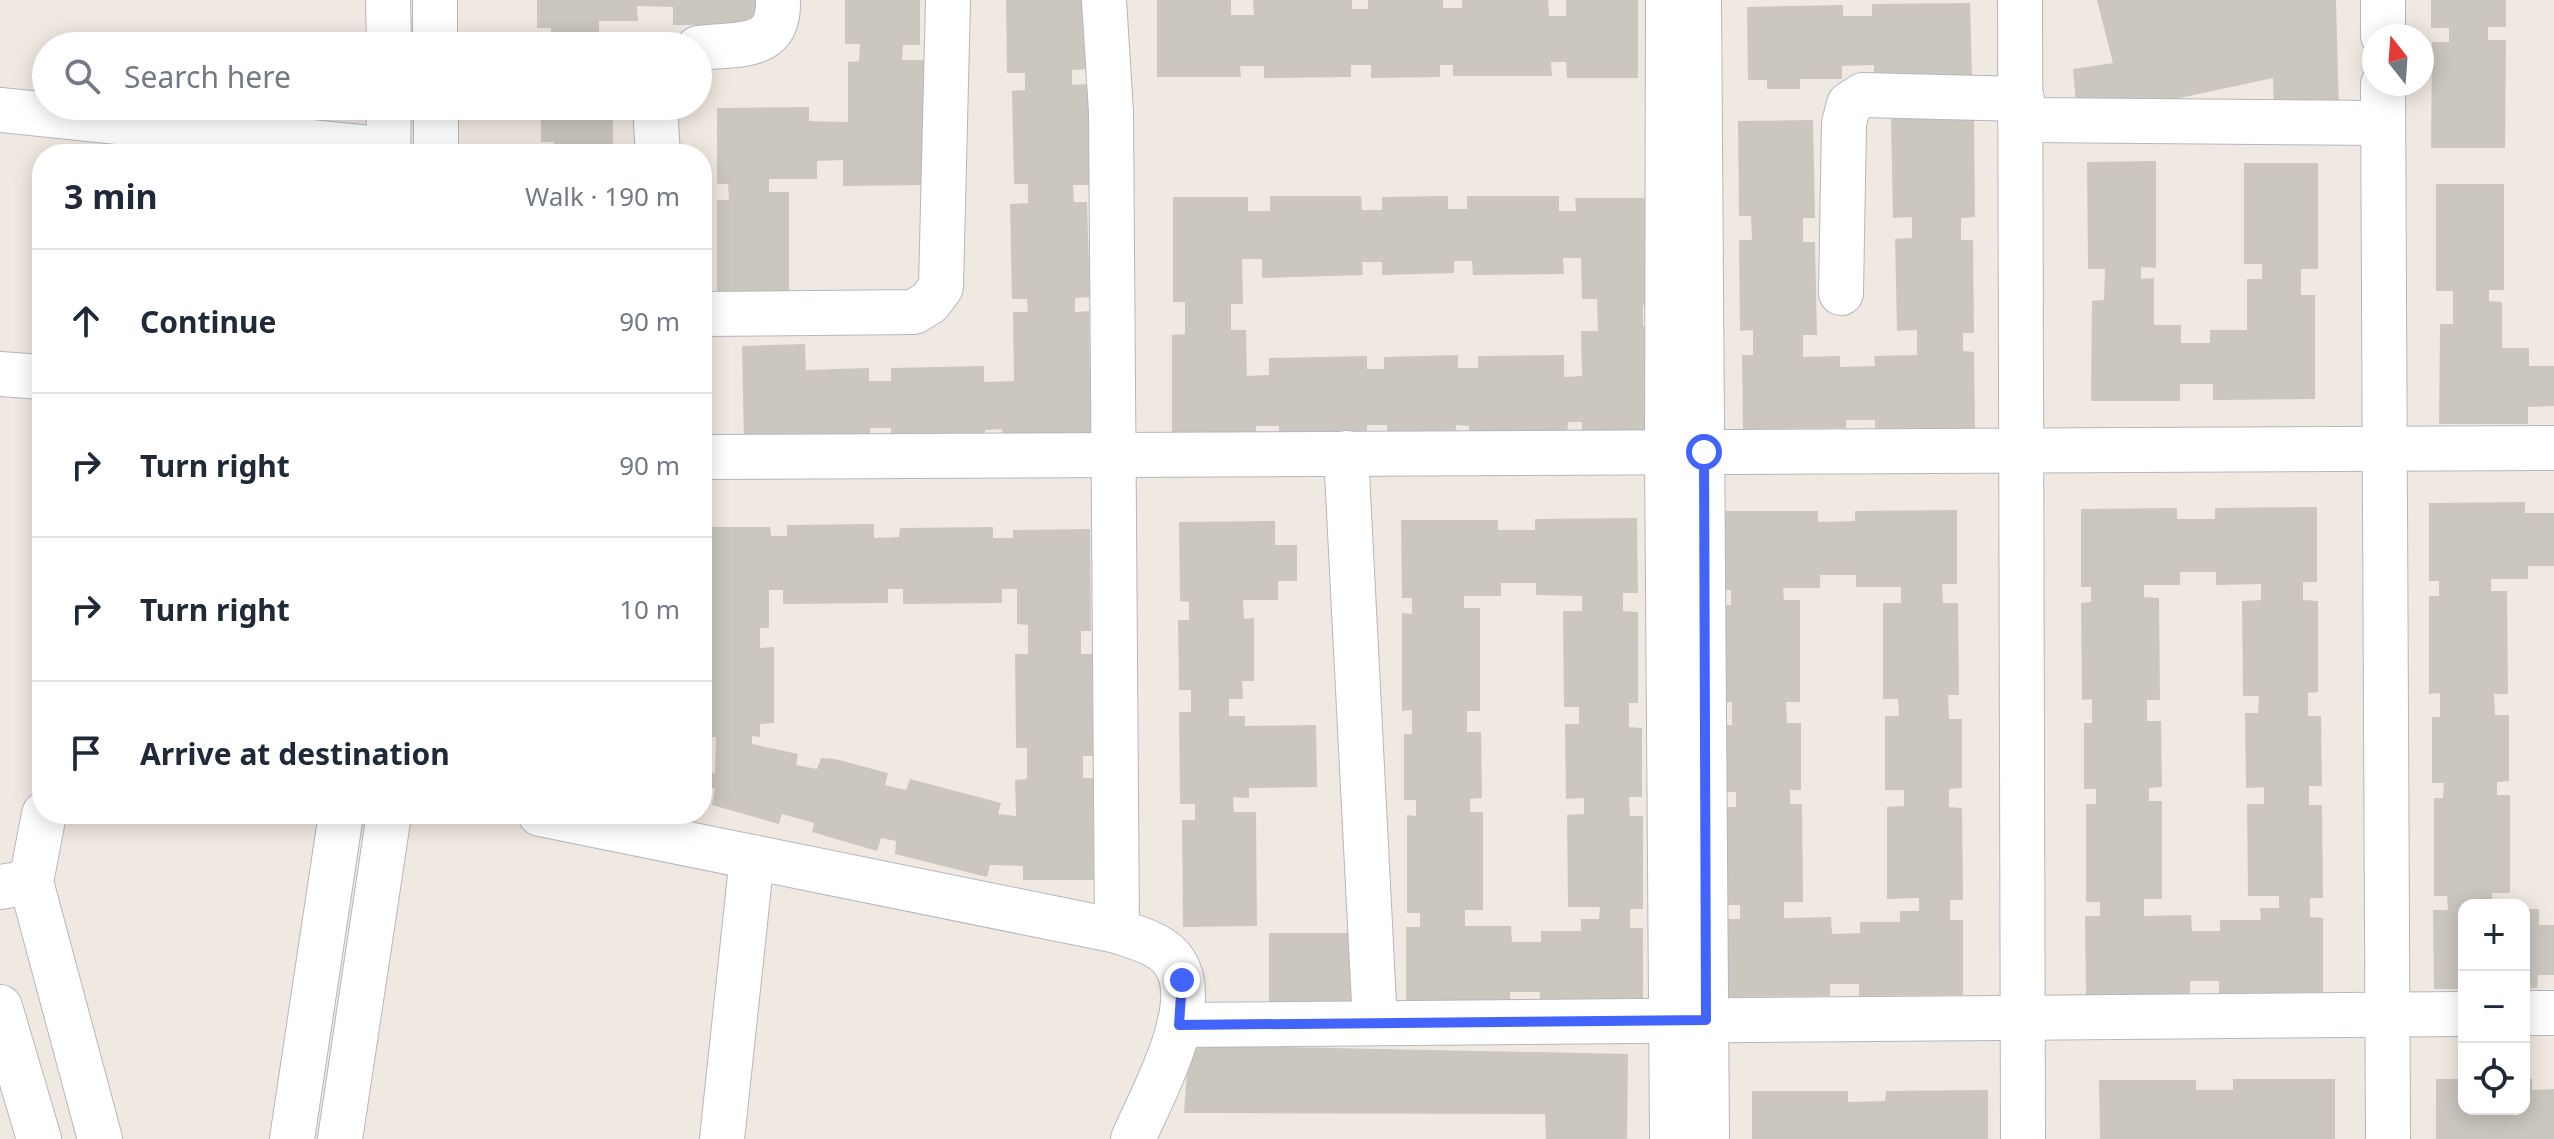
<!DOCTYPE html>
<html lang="en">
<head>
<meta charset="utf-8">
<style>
  :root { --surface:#fff; --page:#f6f6f7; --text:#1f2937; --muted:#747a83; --line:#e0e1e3 }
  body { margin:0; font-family:"Noto Sans",sans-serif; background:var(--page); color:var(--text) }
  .controls { position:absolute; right:24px; bottom:24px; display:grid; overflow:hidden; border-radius:16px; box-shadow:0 4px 20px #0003 }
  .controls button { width:72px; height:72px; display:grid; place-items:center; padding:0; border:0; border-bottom:2px solid var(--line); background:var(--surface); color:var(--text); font:40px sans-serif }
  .compass { position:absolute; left:2362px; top:24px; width:72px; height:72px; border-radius:50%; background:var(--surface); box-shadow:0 4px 20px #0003; rotate:343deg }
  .stop { position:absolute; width:24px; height:24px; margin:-18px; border:6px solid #4264fb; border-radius:50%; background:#fff }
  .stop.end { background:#4264fb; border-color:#fff; box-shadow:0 2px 8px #0008 }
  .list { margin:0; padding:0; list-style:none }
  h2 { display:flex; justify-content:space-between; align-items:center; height:104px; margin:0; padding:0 32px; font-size:34px }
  h2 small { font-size:26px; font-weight:400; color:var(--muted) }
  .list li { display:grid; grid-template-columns:52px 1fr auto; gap:24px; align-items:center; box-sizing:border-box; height:144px; padding:0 32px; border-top:2px solid var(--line) }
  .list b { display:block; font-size:30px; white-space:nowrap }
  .list em { font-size:26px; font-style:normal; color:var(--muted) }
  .icon { flex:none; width:44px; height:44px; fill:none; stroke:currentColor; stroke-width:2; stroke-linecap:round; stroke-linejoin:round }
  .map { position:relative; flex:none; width:2554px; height:1139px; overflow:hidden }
  .search { position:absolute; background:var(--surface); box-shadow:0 4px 20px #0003; left:32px; top:32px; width:680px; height:88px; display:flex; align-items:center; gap:20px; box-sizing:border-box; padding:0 28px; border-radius:44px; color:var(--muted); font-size:30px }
  .panel { position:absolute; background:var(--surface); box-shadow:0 4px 20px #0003; left:32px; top:144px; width:680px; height:680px; border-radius:32px }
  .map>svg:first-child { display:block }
  .building { fill:#cbc7bf; fill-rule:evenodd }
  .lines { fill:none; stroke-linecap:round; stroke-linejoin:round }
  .minor-casing { stroke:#b4b7c1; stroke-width:46 }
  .minor { stroke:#fff; stroke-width:44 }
  .route { stroke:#4264fb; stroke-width:10 }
</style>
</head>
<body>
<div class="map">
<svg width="2554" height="1139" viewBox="0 0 2554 1139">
  <rect width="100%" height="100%" fill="#efe9e1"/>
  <g class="building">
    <path d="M537,0H755V25H673V7L637,6L638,21H599V37H613V46H551V28H537Z"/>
    <path d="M845,0H920V45H903L902,60H927V185L843,186V160L817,161V179H769V192H789V300L717,301V200H729L728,184H717V108L809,107V121L848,122V62L859,61L860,44H845Z"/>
    <path d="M1006,0H1084L1086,69L1072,70V85L1088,84L1090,185H1073L1074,202H1087L1090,297L1075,298V312L1089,311L1091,440L1003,442L1002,429L985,430V440L891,442V428H870V439L744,442L742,346L805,344L806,370L869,368V381H891V368L984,366V382L1014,381L1013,312H1028L1027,299H1012L1010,204L1028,203V184H1014L1012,91L1025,90V73H1007Z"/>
    <path d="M1157,0H1231V15H1254L1253,0H1352V9H1368V0H1443V8H1462V0H1548L1549,16H1566V0H1638V78H1567L1566,62H1551L1552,76H1453V65H1440V77L1371,78V65H1351V77L1264,78V66H1240L1241,77H1157Z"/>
    <path d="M2097,0H2336L2339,112L2274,115L2273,78L2133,108L2076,105L2073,69L2113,63Z"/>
    <path d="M2431,0H2506V27H2488V40H2506L2505,148H2431L2432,42H2449V28H2431Z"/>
    <path d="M1970,3L1972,78L1874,75V65L1842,66V79H1800V89H1767V80H1748L1747,7L1843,5V16H1872V4Z"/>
    <path d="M541,106H613V144H598L599,154H554V142H541Z"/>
    <path d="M1974,118L1975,217L1961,218V240H1973L1974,333H1963V351L1974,352L1975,429L1875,430V420H1846V428L1743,429L1742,355H1753V330L1740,331L1739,240H1752L1751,216H1739L1738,121L1813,120L1815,218H1803V242H1815L1817,335H1803V357L1840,356V367L1875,366L1874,356L1917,355V330L1897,331L1895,239L1912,238V217L1893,218L1891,119Z"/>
    <path d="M2156,161V268L2141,267V279L2154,278V325H2181V343H2210V330H2247V279H2262V264H2244V163H2318V269H2301V295H2315V399L2213,400V384H2180V401H2091L2092,301L2104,300L2105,269H2088L2087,162Z"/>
    <path d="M2436,184H2504V290H2489V301L2502,302V348H2529V366H2554V406L2528,407V424H2439L2440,324H2453V291H2436Z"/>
    <path d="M1270,196H1361L1362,210H1382V197L1448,196V209H1467V196H1559V211H1576L1575,198H1656L1657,304L1643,305V326H1654V438H1582V422H1568L1567,436H1469V426L1456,425V437L1387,438V425H1367V437L1279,438V426H1256V437H1172V335L1185,334V302H1173V197H1248V211H1270ZM1563,258H1581L1582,299H1597L1598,331H1581L1582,376L1564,377V355L1478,356V368H1458V355L1384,357V369H1367V356L1269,358V375L1247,376L1246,330H1231V304H1243L1242,259H1262V278L1363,275L1362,262H1382V275L1454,273V261H1472L1473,275L1564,274Z"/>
    <path d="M2525,502V513H2554V566H2528V579H2491V591H2507L2508,694H2494L2495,715H2509V781L2497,782V795H2510V893H2492V905H2464V989H2434L2433,910H2448L2447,896H2434V798H2443L2444,783H2432V717H2440V693L2429,694V596H2439V581H2429V503Z"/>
    <path d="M2317,507V582H2303V600L2318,601V692L2308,693V716H2321L2322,786H2309V805H2322L2323,898H2310V917L2323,918V992L2219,994V981H2190V994L2086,995L2085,916H2100V902H2086V804H2096V789H2084V723H2092V699L2082,700L2081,603L2091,602V587H2081V509L2177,508V519H2215V508ZM2180,572H2216V585L2261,584V600L2242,601L2243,696H2259L2258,713H2245L2246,788L2264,787V804H2247L2248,896H2279V908H2260L2261,920H2220V931H2192L2191,915L2144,916V899H2162V801H2149V788L2162,787L2161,721H2147V700H2160L2159,598L2144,597V585H2180Z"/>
    <path d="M1957,510V584H1942L1943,603H1958L1959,695H1948L1949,719H1962V788L1949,789V807L1962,808L1963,900H1950V920H1963V995L1859,996V984H1830V996L1726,997L1725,919H1740V905H1727L1726,807H1736V792H1724V725H1732V702H1722L1721,605H1731V590H1722L1721,511H1818V522L1855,521V511ZM1820,575H1856V587H1901V603H1883V699H1898L1899,716H1885V790H1904V806L1887,807V899L1919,898V911H1900V922H1860V933L1832,934L1831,917L1784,918V902H1803L1802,804H1790V790H1801V723H1787L1786,702H1800V600H1784L1783,588H1820Z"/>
    <path d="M1637,518L1638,593H1623V611L1638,612V703H1629V727L1642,728V797H1629L1630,816H1643V909H1630V928H1643V1003L1539,1005L1540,992H1510V1005L1406,1006V927H1420V913H1407V815L1416,816V800H1404V734H1412V710L1402,711V613L1412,614V598H1402L1401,520H1498V530H1535V519ZM1501,583H1536V595L1582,596V611H1563L1564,707H1579V724H1565L1566,799L1584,798V814L1567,815L1568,907H1600L1599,919H1581V931H1541V942H1512L1511,926H1465V910H1483V812H1470V799L1482,798L1481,732H1467V711H1480V608H1464V596H1501Z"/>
    <path d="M1275,521V545H1297V581H1278V600H1243L1244,619L1254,618V681H1242L1243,699H1229V716H1245V726L1316,725L1317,787L1249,788V798L1233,797L1234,812H1256L1257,926L1183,927L1182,820H1195V804H1180L1179,712H1191V690H1179L1178,620H1189V602L1180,601L1179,522Z"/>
    <path d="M874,524V538L899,537L900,528L993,527V538H1013V530L1090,529L1091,631H1081V654H1092L1093,756H1083V778H1093L1094,880H1023V866L990,865L987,877L895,854L896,841L881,838L877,851L812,832L814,823L782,814L779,824L712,805L715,789L706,785L708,772L715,773L716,737H708V720H702V655H707V628H702V527H770L771,536H787V525ZM888,589H903V604L1002,603V589H1017V624L1028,625V654H1015L1016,748H1027V779L1015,780L1016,816L998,814L1001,803L910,779L906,790L885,785L888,773L835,759L821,758L817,769L796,765L798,754L752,744V736L760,737V724L774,723V647L760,648V628H769V590H783V604L888,603Z"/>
    <path d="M2524,909H2539V925H2554V975H2538L2537,988H2524Z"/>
    <path d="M1269,933H1354L1353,1012H1269Z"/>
    <path d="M1189,1045L1628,1054L1627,1139H1546L1545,1114L1184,1113Z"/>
    <path d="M2233,1079H2335V1139H2100L2099,1080H2196V1090H2233Z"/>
    <path d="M2436,1079H2464V1109H2524V1079H2532V1090L2554,1089V1139H2436Z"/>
    <path d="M1988,1090V1139H1752V1091H1848V1102L1885,1101L1886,1091Z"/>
  </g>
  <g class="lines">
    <defs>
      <g id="minor">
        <path d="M388,0L389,46"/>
        <path d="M435,0V46"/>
        <path d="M1104,0L1111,112L1117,931"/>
        <path d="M1668,0L1667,452L1672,1139"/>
        <path d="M1699,0L1707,1139"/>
        <path d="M2020,0L2023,1139"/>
        <path d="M2383,0V36"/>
        <path d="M698,48C738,43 780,52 778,0"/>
        <path d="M2383,84L2388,1139"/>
        <path d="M436,106V154"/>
        <path d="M655,106L658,154"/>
        <path d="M0,110L389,150"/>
        <path d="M2020,120L2383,123"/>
        <path d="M388,154L389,106"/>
        <path d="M1841,293L1844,123L1849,104L1863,95L2022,99"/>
        <path d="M702,314L914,312L930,302L941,287L948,0"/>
        <path d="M0,374L42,377"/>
        <path d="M1346,453L1375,1023"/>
        <path d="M702,457L2554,448"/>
        <path d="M540,814L1117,931C1137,938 1163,944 1175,963C1203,1007 1151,1097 1133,1139"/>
        <path d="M31,882L100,1139"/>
        <path d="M0,887L31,882L44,814"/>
        <path d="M0,1007L39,1139"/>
        <path d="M2524,1013H2554"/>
        <path d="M1179,1025L2464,1014"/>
        <path d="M292,1139L341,814"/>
        <path d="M340,1139L389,814"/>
        <path d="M722,1139L752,857"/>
      </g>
    </defs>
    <use href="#minor" class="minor-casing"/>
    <use href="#minor" class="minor"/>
  </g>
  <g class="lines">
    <path class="route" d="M1182,980L1179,1025L1706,1020L1704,452"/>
  </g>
</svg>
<div class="controls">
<button>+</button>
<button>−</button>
<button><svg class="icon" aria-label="locate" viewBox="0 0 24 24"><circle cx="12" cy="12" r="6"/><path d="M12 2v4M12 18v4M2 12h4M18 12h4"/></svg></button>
</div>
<svg class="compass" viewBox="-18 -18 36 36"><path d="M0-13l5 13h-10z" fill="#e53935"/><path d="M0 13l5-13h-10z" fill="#747a83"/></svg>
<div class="stop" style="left:1704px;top:452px"></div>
<div class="stop end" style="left:1182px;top:980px"></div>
<div class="search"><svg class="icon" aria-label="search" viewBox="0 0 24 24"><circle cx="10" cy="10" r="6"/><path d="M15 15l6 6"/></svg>Search here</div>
<section class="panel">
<h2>3 min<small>Walk · 190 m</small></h2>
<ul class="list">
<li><svg class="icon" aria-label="ahead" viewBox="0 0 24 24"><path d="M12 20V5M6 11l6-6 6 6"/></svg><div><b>Continue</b></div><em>90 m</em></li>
<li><svg class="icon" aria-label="right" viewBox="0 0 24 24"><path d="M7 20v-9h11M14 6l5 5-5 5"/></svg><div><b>Turn right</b></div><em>90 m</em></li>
<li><svg class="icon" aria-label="right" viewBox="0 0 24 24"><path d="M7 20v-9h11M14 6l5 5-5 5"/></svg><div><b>Turn right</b></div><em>10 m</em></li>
<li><svg class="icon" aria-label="arrive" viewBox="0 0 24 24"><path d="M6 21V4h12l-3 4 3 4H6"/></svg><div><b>Arrive at destination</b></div></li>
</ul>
</section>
</div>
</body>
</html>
